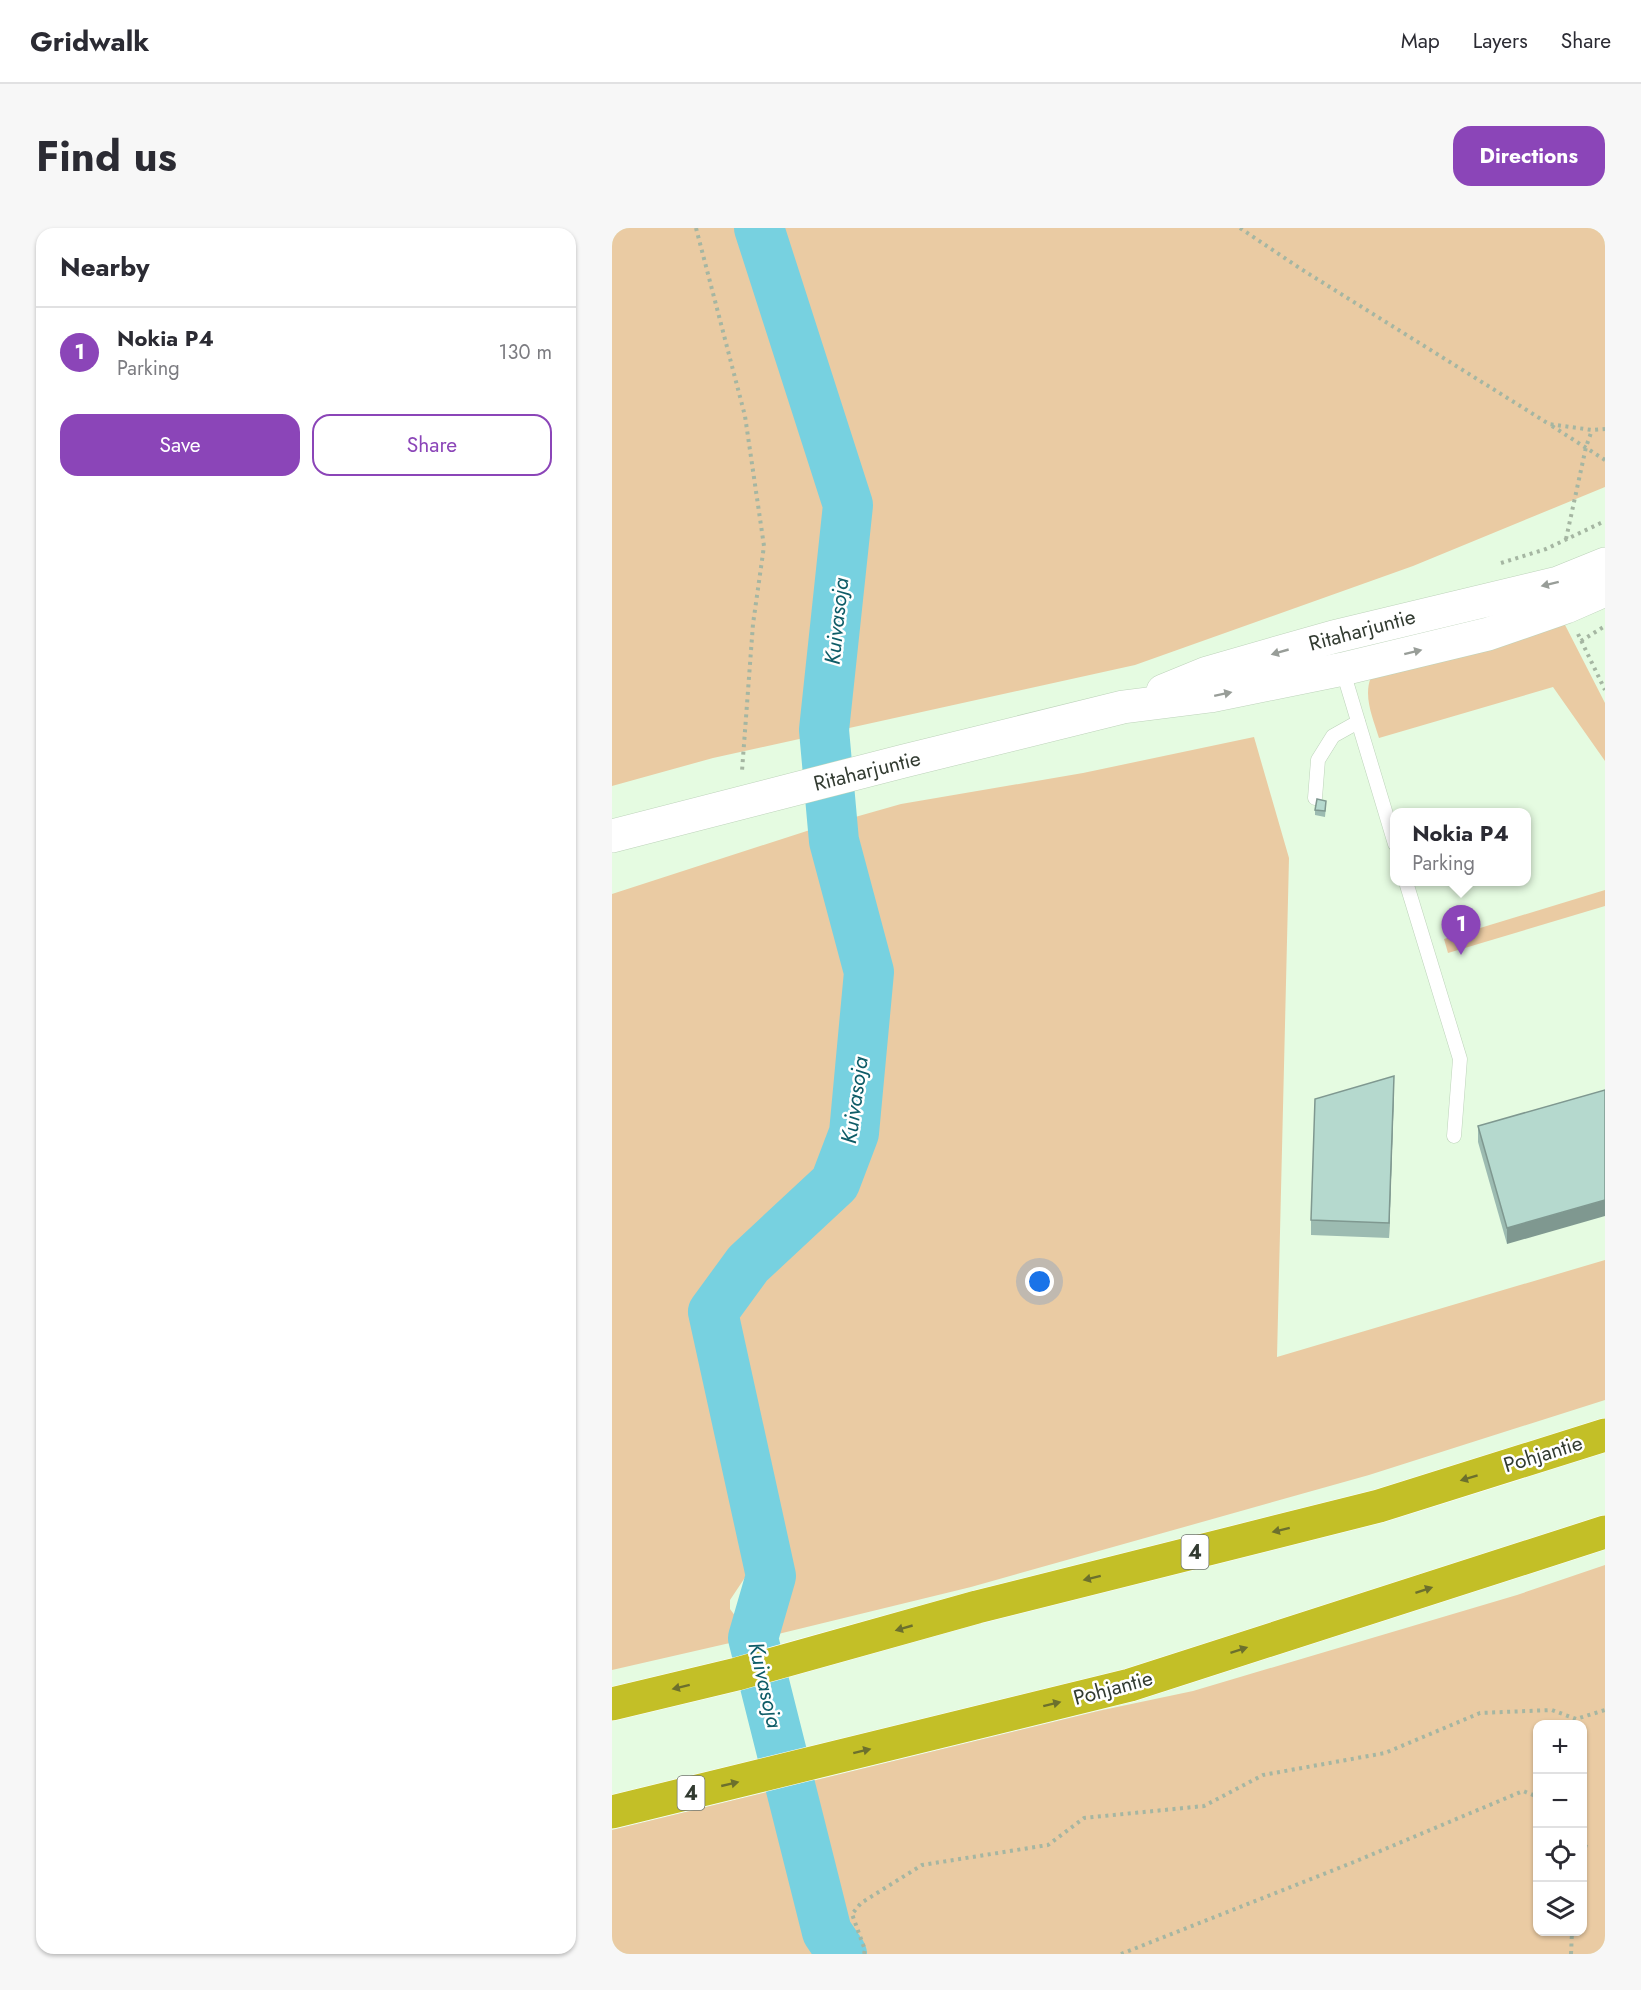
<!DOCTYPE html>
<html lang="en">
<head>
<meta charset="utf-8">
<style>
  :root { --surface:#fff; --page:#f7f7f7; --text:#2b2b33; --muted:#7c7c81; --line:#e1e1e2; --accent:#8b45b8 }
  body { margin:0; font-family:Jost,sans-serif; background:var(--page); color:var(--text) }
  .controls { position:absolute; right:18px; bottom:18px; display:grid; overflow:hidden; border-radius:12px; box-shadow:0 2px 4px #0004 }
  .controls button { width:54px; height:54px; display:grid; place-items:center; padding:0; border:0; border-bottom:2px solid var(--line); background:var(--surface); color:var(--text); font:30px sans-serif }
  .you { position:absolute; left:428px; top:1054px; width:21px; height:21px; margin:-15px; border:4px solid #fff; border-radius:50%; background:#1a73e8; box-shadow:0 0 0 9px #1a73e833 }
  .badge { display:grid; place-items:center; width:39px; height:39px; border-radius:50%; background:var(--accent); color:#fff; font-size:20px; font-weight:700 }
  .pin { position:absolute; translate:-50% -50px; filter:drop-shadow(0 2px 3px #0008) }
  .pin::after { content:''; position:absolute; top:32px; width:21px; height:18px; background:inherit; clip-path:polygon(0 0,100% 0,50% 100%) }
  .popup { position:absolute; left:778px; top:580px; width:141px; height:78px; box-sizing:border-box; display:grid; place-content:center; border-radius:12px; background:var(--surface); filter:drop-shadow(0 2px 4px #0005); font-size:20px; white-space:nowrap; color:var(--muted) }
  .popup b { font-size:22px; color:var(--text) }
  .popup::after { content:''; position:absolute; left:50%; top:100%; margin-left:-12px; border:12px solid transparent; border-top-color:var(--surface) }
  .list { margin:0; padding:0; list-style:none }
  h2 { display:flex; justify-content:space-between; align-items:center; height:78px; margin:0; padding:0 24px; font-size:26px }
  h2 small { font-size:20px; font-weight:400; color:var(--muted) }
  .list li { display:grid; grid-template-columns:39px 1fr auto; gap:18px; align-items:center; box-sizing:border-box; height:90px; padding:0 24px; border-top:2px solid var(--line) }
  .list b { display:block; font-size:22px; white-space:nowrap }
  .list p { margin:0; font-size:20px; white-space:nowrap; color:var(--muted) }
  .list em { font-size:20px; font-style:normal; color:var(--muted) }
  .actions { display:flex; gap:12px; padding:18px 24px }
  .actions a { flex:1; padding:14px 0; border:2px solid var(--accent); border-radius:18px; text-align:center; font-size:21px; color:var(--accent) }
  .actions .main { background:var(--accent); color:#fff }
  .icon { flex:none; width:33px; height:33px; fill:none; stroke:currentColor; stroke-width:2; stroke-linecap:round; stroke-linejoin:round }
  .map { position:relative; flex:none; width:993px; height:1726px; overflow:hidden; border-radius:18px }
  header { display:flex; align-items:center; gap:36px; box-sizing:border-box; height:84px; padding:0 30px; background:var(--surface); border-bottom:2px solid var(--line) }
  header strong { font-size:28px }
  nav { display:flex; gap:33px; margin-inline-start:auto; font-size:21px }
  .intro { display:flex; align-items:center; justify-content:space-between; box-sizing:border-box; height:144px; padding:0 36px }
  h1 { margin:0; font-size:42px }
  .button { padding:15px 27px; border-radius:18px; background:var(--accent); color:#fff; font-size:21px; font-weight:700 }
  main { display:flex; gap:36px; padding:0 36px }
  aside { flex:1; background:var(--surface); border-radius:18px; box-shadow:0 2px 4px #0004 }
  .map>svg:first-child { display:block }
  .green { fill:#eacba3; fill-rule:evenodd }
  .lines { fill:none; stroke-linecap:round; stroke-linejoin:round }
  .river { stroke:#77d1e0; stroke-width:50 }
  .service-casing { stroke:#bdd3ba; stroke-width:15 }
  .tertiary-casing { stroke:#bdd3ba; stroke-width:34 }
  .motorway-casing { stroke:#fff; stroke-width:34 }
  .path { stroke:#a5b6a2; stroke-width:4; stroke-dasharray:3 4.5; stroke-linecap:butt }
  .service { stroke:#fff; stroke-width:14 }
  .tertiary { stroke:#fff; stroke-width:33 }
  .motorway { stroke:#c3bf27; stroke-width:33 }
  .wall { fill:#9cbbb1 }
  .shaded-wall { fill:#7f9890 }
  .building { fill:#b5d9ce; stroke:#7f9890; stroke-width:1.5 }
  .oneway { fill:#989d98 }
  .oneway2 { fill:#6c702d }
  .labels { text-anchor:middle; stroke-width:5; stroke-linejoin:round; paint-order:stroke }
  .shield { fill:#fff; stroke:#70766f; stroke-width:1.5 }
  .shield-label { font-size:20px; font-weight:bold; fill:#323b31 }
  .street-label { font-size:21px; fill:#323b31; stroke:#fff }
  .water-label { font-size:22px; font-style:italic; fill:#0e5c67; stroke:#fff }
</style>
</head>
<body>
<header>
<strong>Gridwalk</strong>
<nav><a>Map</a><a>Layers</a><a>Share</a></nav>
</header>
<div class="intro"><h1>Find us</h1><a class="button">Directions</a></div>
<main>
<aside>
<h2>Nearby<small></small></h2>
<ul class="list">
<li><span class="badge">1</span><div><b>Nokia P4</b><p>Parking</p></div><em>130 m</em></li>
</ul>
<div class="actions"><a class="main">Save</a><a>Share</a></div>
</aside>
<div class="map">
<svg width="993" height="1726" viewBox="0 0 993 1726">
  <rect width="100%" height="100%" fill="#e5fbe1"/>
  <g class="green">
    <path d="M0,0H993V259L801,338L523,437L101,530L0,558Z"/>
    <path d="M951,393L993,475V533L941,459L767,510C761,490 751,469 759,449Z"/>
    <path d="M642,509L677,630L665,1129L993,1032V1172L757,1247L359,1359L158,1408L154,1387L167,1364V1350L153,1272L151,1243L128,1248L136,1335L134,1348L118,1372V1381L127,1393L131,1412L0,1442V666L201,601L289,576L471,545Z"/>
    <path d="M993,662V678L836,725L832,711Z"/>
    <path d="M993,1337V1726H0V1602L486,1483L581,1463L905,1367ZM926,1496H970V1704H926Z"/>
  </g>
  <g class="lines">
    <path class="river" d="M147,0L236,277L212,502L222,613L257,744L242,905L223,955L136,1036L101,1084L159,1348L141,1410L215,1704L230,1726"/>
    <defs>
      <g id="service">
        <path d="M730,440L783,616"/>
        <path d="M703,570L706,532L721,508L746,494"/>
        <path d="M794,654L848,831L842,908"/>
      </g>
      <g id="tertiary">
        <path d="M551,463L595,445L721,409L946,355L993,336"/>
        <path d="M0,608L292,533L511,479L598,468L731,441L876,406L954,379L993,362"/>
      </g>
      <g id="motorway">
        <path d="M0,1476L125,1446L365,1379L767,1278L993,1207"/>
        <path d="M0,1584L518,1457L993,1304"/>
      </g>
    </defs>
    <use href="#service" class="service-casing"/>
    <use href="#tertiary" class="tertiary-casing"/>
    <use href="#motorway" class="motorway-casing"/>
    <g class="path">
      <path d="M84,0L133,188L152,318L141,396L130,543"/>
      <path d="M628,0L689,41L937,196L980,202L993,201"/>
      <path d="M940,198L993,232"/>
      <path d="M954,311L974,219L980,202"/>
      <path d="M889,335L934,321L993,293"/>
      <path d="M966,406L993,462"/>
      <path d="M969,413L993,398"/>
      <path d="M970,1602L974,1616L970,1633"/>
      <path d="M252,1726L253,1722L240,1686L249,1675L310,1637L436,1617L472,1590L592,1578L651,1547L773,1525L868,1485L940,1482L964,1491L993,1482"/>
      <path d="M509,1726L742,1634L911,1563L926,1569"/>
      <path d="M959,1726L960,1704"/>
    </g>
    <use href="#service" class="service"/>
    <use href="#tertiary" class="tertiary"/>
    <use href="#motorway" class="motorway"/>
  </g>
  <g class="wall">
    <path d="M714,578L713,589L703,587V582Z"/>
    <path d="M993,862L895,1016L866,914V898Z"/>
    <path d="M782,864L777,1010L699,1007V992Z"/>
  </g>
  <g class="shaded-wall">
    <path d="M782,848V864L777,1010V995Z"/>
    <path d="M993,972V988L895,1016V1000Z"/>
  </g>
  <g class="building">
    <path d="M705,571L714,573L713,583L703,582Z"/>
    <path d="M782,848L777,995L699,992L703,871Z"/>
    <path d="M993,862V972L895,1000L866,898Z"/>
  </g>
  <defs><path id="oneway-solid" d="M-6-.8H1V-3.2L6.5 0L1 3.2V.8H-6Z" transform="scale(1.5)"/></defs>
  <g class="oneway">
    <use href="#oneway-solid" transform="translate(938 356) rotate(166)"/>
    <use href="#oneway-solid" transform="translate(668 424) rotate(164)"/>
    <use href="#oneway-solid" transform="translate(801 424) rotate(-14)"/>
    <use href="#oneway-solid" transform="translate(611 466) rotate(-12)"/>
  </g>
  <g class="oneway2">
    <use href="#oneway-solid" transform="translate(857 1250) rotate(163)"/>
    <use href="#oneway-solid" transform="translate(669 1302) rotate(166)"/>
    <use href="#oneway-solid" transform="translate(480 1350) rotate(166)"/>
    <use href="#oneway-solid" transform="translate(812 1362) rotate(-18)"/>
    <use href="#oneway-solid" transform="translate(292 1400) rotate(164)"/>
    <use href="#oneway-solid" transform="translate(627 1422) rotate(-18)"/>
    <use href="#oneway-solid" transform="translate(69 1459) rotate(166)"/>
    <use href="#oneway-solid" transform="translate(440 1476) rotate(-14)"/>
    <use href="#oneway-solid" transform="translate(250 1523) rotate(-14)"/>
    <use href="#oneway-solid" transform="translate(118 1556) rotate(-13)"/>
  </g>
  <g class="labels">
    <g class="shield">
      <rect x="569.5" y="1307" width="27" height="34" rx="4.5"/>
      <rect x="65.5" y="1548" width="27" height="34" rx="4.5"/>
    </g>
    <g class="shield-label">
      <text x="583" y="1331">4</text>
      <text x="79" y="1572">4</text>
    </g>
    <g class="street-label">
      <text transform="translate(750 402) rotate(-15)" y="7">Ritaharjuntie</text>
      <text transform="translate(255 543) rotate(-14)" y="7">Ritaharjuntie</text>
      <text transform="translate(931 1226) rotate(-17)" y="7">Pohjantie</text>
      <text transform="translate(501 1460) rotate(-15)" y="7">Pohjantie</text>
    </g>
    <g class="water-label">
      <text transform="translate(224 393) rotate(-84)" y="8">Kuivasoja</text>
      <text transform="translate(242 872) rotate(-82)" y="8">Kuivasoja</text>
      <text transform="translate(154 1457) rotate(77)" y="8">Kuivasoja</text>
    </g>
  </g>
</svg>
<div class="controls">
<button>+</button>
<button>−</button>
<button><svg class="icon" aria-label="locate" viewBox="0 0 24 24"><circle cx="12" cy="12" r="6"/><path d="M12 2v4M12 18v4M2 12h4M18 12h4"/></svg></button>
<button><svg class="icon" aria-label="layers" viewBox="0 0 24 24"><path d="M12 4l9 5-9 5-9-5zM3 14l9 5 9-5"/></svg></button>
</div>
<div class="you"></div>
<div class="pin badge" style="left:849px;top:727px">1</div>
<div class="popup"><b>Nokia P4</b>Parking</div>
</div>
</main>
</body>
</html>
